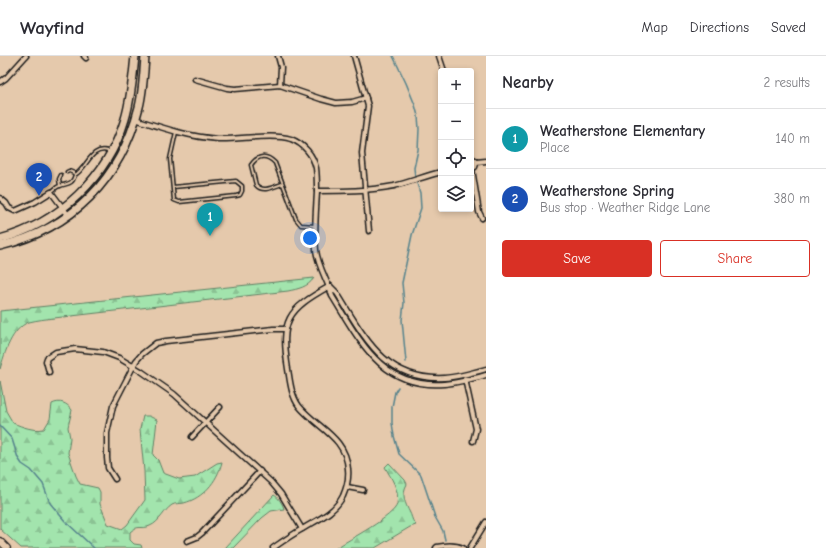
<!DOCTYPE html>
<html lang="en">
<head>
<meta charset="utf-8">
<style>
  :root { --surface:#fff; --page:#f7f7f7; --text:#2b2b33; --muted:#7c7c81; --line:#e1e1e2; --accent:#d93025 }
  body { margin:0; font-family:"Comic Neue",sans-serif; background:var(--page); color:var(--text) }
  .controls { position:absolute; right:12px; top:12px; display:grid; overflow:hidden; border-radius:4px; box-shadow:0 2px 6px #0003 }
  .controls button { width:36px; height:36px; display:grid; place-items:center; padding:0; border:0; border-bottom:1px solid var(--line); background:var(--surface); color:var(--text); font:20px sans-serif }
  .you { position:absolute; left:310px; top:182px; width:14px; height:14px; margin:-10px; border:3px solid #fff; border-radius:50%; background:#1a73e8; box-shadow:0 0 0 6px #1a73e833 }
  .badge { display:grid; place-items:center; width:26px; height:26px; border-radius:50%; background:var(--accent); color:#fff; font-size:13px; font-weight:700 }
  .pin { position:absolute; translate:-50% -33px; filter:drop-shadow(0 1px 2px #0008) }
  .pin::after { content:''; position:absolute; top:21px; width:14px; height:12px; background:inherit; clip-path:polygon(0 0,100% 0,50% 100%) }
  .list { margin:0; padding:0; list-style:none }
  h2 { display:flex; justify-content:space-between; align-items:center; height:52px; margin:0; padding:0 16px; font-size:17px }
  h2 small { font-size:13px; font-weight:400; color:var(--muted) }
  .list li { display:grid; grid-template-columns:26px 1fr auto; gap:12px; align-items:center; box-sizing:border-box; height:60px; padding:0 16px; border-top:1px solid var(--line) }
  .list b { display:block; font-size:15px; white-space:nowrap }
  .list p { margin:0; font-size:13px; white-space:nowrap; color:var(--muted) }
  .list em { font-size:13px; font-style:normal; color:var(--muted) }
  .actions { display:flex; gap:8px; padding:12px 16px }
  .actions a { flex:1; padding:9px 0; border:1px solid var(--accent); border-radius:4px; text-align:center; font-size:14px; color:var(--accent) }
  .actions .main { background:var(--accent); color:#fff }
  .icon { flex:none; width:22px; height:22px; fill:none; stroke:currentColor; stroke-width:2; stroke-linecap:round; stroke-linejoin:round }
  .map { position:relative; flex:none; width:486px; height:492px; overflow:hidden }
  header { display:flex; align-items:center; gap:24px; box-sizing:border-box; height:56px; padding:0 20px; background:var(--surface); border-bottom:1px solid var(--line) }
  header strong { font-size:19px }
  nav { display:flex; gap:22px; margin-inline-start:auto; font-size:14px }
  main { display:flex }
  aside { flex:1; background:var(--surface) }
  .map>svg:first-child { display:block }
  .forest { fill:url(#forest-firs); stroke:#5f8064 }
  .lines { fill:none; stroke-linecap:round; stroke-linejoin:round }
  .stream { stroke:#54828c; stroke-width:1.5 }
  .service-casing { stroke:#1c1c1c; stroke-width:5 }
  .minor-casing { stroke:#1c1c1c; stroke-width:7 }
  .tertiary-casing { stroke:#1c1c1c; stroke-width:8 }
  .primary-casing { stroke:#1c1c1c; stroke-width:10 }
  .service { stroke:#e5c9ac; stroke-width:2 }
  .minor { stroke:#e5c9ac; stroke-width:4 }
  .tertiary { stroke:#e5c9ac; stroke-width:5.5 }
  .primary { stroke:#e5c9ac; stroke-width:7 }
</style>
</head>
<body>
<header>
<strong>Wayfind</strong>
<nav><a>Map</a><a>Directions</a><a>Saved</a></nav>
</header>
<main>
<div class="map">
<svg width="486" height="492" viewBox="0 0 486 492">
  <defs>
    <pattern id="forest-firs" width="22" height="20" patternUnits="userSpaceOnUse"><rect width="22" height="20" fill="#a2e4ad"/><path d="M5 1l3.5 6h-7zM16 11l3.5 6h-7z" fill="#8bc394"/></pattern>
  </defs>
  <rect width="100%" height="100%" fill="#e5c9ac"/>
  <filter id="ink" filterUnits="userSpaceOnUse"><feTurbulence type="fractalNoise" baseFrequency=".025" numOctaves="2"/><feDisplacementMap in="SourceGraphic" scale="8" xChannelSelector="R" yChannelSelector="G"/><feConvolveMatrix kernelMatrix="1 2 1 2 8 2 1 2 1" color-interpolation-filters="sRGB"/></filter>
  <g filter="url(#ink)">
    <g class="forest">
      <path d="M314,222C308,231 298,233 288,235L54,262C46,263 37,264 29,266C11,273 5,297 0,313V255Z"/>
      <path d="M0,325L6,355L13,367C23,371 33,375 44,373L50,363L52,348C60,344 67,347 72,354L68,371L70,382L68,397L76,420L80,428L98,432L100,436V448L108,468L122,473L127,469L145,444L144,415L140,373L143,360H149L157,364L153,399L158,404L163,417L179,423L195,421L217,407L222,406C217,426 203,442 184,447C180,448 175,447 172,449C164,454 160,466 150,470C141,474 139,468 130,476V484L134,488L141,489L142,492H21L0,473Z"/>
      <path d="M389,407L405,424L407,428C401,439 405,447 410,457C412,461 412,465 416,469L410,471L375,492H336C348,484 395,460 397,448C400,434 391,422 385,411Z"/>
      <path d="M274,439C278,441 283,448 284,453L271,455L262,462L233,492H225Z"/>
    </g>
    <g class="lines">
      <g class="stream">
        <path d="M393,0L406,27L415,49L418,60L419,73L418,94L414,112L415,121L420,137L421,152L412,179L402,227L404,247L402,264L406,306"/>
        <path d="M398,331L395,336L392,351V367L394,380L399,398L421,419L435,461L443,475L445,484"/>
        <path d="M0,370L12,383L18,402L22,408L31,414L43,428L50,447L65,465L94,492"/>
      </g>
      <defs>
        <g id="service">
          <path d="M75,119C87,112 91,90 108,95"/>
          <path d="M282,128C273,131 263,137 256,129L251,109C258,99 266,98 275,107L296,163L301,169L315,170"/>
          <path d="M60,130L59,123L61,119"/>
          <path d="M173,131L236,125L242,130V135L240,139L236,140L179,146L174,144L170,103L176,76"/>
          <path d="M52,135C54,134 57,130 60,130C68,127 72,129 75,119L74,117L69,115L67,116"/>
        </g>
        <g id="minor">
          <path d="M84,0L86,2"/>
          <path d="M278,0L281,11L280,29"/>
          <path d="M354,0L368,50L362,97L369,175"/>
          <path d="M439,0L444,15"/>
          <path d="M195,23L227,32L235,33L280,29L321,43L336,47L352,46L366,42"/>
          <path d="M0,26L6,22L26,0"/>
          <path d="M135,63C163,72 189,81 218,83C240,84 272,77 291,83C304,88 313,99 316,112C317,120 317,128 317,136C316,155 314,175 316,194C318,211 328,225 332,240C360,285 382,333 444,328C458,327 472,323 486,319"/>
          <path d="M471,102L475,104L476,108L475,111L471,113"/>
          <path d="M476,106L486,105"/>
          <path d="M472,113L479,156L482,162"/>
          <path d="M317,135C343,135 368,135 394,130C410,126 425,120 441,116"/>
          <path d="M0,142L6,147L9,152L15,155L35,146L51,136L69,160"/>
          <path d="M330,230L337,237C364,280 384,325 444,322C458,321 472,317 486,313"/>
          <path d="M49,316L46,305L47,302L56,296L75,293L103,296L119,302L141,315L174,338L271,426L281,438L302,473"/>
          <path d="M465,323L476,373L473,385"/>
          <path d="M192,381L220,351"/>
          <path d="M115,423L108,412L107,402V377L113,350L136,305L142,298L156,287L166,285L273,273H285"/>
          <path d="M347,431L363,434"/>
          <path d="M187,485L197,481L202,477L260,415"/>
          <path d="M273,492C283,485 293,478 304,472C319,463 335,456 343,440C347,431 349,422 348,413C346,381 317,372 299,350C291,339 290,325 288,313C280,264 287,254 330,230"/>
          <path d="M436,492L437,491C446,489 454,488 463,492"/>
          <path d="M470,492L486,466"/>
        </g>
        <path id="tertiary" d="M0,485L7,492"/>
        <g id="primary">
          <path d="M0,183C58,168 108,121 125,63C131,43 133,21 135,0"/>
          <path d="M0,190C72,173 121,123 139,51C143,35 144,17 145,0"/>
        </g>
      </defs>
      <use href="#service" class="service-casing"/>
      <use href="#minor" class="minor-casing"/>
      <use href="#tertiary" class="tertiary-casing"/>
      <use href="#primary" class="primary-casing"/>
      <use href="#service" class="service"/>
      <use href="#minor" class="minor"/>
      <use href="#tertiary" class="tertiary"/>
      <use href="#primary" class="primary"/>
    </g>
  </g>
</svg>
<div class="controls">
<button>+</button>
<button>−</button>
<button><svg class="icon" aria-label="locate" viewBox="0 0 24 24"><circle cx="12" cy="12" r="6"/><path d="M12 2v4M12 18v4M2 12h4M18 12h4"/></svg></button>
<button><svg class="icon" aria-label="layers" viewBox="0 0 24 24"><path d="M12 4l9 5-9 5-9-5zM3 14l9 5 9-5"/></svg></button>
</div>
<div class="you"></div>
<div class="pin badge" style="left:210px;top:180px;background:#0f9aa8">1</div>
<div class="pin badge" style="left:39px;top:140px;background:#1a4fb4">2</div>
</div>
<aside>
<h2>Nearby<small>2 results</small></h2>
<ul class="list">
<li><span class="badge" style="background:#0f9aa8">1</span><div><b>Weatherstone Elementary</b><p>Place</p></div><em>140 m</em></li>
<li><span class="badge" style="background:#1a4fb4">2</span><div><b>Weatherstone Spring</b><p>Bus stop · Weather Ridge Lane</p></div><em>380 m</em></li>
</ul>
<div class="actions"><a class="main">Save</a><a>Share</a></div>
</aside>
</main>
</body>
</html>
